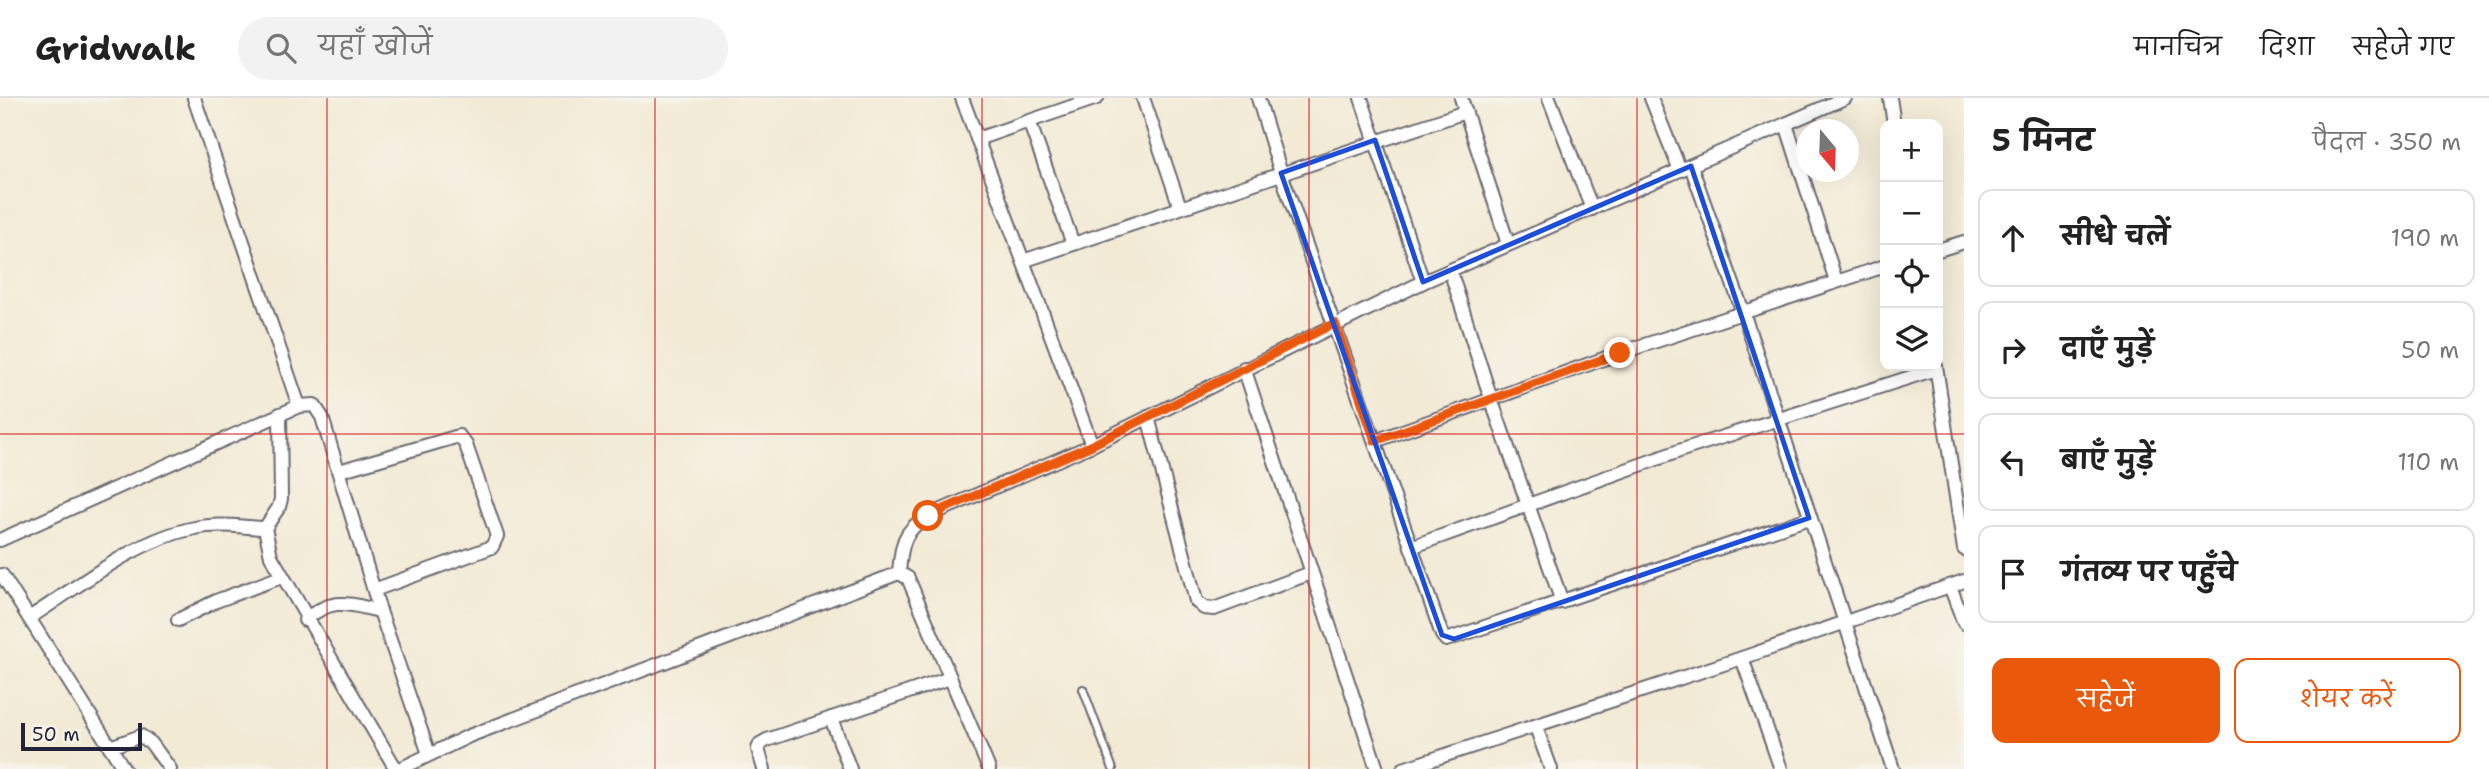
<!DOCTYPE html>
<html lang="hi">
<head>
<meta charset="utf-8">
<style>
  :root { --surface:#fff; --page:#f2f2f2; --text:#222; --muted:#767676; --line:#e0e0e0; --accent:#ea580c }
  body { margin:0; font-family:"Shantell Sans","Playpen Sans Deva",sans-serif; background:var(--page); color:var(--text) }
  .controls { position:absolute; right:21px; top:21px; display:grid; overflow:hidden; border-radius:14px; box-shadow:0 7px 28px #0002 }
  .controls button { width:63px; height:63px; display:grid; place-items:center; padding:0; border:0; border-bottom:2px solid var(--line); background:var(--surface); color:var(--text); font:35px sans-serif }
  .compass { position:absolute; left:1796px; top:21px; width:63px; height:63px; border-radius:50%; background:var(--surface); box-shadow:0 7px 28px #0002; rotate:161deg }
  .scale { position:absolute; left:21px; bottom:18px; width:121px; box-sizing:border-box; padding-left:7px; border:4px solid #22223b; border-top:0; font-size:19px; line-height:24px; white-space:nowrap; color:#22223b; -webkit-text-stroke:5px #f7f3e8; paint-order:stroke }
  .stop { position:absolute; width:21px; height:21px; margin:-16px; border:5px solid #ea580c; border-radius:50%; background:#fff }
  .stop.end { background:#ea580c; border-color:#fff; box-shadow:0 2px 7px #0008 }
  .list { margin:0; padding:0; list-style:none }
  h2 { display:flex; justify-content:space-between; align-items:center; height:91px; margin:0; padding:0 28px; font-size:30px }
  h2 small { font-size:23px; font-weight:400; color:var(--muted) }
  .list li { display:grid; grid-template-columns:46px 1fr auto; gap:21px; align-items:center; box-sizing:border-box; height:98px; margin:0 14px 14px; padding:0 14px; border:2px solid var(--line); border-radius:14px }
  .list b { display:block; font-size:26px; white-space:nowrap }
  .list em { font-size:23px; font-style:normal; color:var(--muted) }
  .actions { display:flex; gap:14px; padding:21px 28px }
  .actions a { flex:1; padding:16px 0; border:2px solid var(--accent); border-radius:14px; text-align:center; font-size:24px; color:var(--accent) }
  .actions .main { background:var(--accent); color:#fff }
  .icon { flex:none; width:38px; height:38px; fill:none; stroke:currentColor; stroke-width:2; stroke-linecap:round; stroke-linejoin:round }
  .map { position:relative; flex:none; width:1964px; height:671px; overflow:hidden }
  header { display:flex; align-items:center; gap:42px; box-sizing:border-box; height:98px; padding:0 35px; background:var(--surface); border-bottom:2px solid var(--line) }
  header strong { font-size:33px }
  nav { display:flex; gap:38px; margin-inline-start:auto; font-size:24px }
  .search { width:490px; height:63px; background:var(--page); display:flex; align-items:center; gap:18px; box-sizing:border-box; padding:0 24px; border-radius:38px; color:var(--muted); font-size:26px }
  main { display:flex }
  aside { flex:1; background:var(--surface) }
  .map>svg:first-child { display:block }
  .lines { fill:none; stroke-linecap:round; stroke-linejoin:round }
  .service-casing { stroke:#6b6871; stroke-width:10 }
  .minor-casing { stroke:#6b6871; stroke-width:16 }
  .service { stroke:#fff; stroke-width:6 }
  .minor { stroke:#fff; stroke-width:12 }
  .route { stroke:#ea580c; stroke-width:9 }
  .marked { fill:none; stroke:#1d4ed8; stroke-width:5; stroke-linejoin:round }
  .grid { fill:none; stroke:#d62828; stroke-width:2; stroke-opacity:0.55 }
</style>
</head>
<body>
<header>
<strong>Gridwalk</strong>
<div class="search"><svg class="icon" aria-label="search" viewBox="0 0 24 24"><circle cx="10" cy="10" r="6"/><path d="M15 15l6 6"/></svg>यहाँ खोजें</div>
<nav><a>मानचित्र</a><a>दिशा</a><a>सहेजे गए</a></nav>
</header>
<main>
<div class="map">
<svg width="1964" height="671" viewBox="0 0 1964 671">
  <rect width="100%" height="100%" fill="#f7f3e8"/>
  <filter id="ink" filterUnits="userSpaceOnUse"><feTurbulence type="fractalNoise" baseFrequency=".0143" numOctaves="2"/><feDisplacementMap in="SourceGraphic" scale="14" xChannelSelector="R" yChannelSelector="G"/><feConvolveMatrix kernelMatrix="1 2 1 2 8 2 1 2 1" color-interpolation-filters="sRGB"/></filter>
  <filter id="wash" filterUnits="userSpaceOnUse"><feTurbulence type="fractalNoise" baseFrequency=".00686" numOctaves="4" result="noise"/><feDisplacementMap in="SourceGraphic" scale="28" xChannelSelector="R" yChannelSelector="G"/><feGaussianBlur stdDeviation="1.57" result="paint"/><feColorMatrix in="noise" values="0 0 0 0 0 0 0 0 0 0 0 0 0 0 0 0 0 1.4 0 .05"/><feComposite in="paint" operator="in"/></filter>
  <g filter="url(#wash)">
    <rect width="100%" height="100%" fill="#f2ead5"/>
  </g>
  <g filter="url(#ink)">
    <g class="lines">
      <defs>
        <path id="service" d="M1083,591L1113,671"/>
        <g id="minor">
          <path d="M194,0L299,308"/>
          <path d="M962,0L1092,347"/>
          <path d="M1143,0L1180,109"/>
          <path d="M1258,0L1281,75L1442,537L1446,542L1809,420"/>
          <path d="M1361,0L1423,184"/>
          <path d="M1461,0L1508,146"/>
          <path d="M1549,0L1592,111"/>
          <path d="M1651,0L1680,72"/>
          <path d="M1890,0L1894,26"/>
          <path d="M1029,23L1073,146"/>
          <path d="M1786,26L1836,183"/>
          <path d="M977,41L1097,0"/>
          <path d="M1691,68L1743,214L1893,671"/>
          <path d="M1938,152L1964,144"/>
          <path d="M1023,163L1465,14"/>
          <path d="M1450,172L1491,301L1562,504"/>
          <path d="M1936,268L1964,451"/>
          <path d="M1244,270L1377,671"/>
          <path d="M280,316L281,401L279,409L265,430L271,458L396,671"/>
          <path d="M1148,319L1196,503L1204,510L1214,511L1311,475"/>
          <path d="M1375,343L1620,255L1885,168"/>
          <path d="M339,373L459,338L466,347L497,438L492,449L374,492"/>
          <path d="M0,442L299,308L314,307L322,319L380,513L429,656"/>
          <path d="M1411,449L1682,352L1936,271"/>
          <path d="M899,475C901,448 903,432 928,418L1092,347L1423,184L1845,0"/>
          <path d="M899,475L908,480L989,671"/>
          <path d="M2,477L124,671"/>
          <path d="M1950,488L1964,525"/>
          <path d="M29,520C80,488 134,442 195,430C217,425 242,429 265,430"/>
          <path d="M178,522L216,503L281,479"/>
          <path d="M305,522C333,498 348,506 380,513"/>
          <path d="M1742,560L1781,671"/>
          <path d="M831,620L850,671"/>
          <path d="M1536,629L1551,671"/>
          <path d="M110,649L141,638L151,645L170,671"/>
          <path d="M400,671L469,638L899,475"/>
          <path d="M764,671L758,651L760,646L767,642L950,580"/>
          <path d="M1403,671L1742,560L1964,483"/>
        </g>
      </defs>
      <use href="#service" class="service-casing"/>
      <use href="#minor" class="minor-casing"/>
      <use href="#service" class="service"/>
      <use href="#minor" class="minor"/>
    </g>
  </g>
  <g class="lines" filter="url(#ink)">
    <path class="route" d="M928,418L1092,347L1335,225L1375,343L1620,255"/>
  </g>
  <path class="marked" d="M1375,42L1423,184L1691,68L1809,420L1454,541L1442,537L1281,75Z"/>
  <path class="grid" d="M327,0V671M655,0V671M982,0V671M1309,0V671M1637,0V671M0,336H1964"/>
</svg>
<div class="controls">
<button>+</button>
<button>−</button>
<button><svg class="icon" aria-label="locate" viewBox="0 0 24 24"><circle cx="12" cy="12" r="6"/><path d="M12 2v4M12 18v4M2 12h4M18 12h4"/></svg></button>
<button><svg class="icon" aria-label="layers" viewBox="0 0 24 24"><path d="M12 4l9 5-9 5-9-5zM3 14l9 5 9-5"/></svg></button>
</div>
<svg class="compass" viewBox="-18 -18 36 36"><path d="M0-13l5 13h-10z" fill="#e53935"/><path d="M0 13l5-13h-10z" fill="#767676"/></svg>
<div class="scale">50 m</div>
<div class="stop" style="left:928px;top:418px"></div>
<div class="stop end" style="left:1620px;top:255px"></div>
</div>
<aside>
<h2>5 मिनट<small>पैदल · 350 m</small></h2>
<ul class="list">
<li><svg class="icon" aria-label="ahead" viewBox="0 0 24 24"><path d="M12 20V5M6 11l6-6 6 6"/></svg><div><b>सीधे चलें</b></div><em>190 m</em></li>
<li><svg class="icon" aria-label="right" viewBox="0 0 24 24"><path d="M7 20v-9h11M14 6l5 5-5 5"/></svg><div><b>दाएँ मुड़ें</b></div><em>50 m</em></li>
<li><svg class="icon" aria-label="left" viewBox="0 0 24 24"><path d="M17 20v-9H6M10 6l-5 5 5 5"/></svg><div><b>बाएँ मुड़ें</b></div><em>110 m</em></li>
<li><svg class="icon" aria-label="arrive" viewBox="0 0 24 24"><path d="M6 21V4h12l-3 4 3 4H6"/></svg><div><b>गंतव्य पर पहुँचे</b></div></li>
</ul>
<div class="actions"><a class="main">सहेजें</a><a>शेयर करें</a></div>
</aside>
</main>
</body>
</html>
